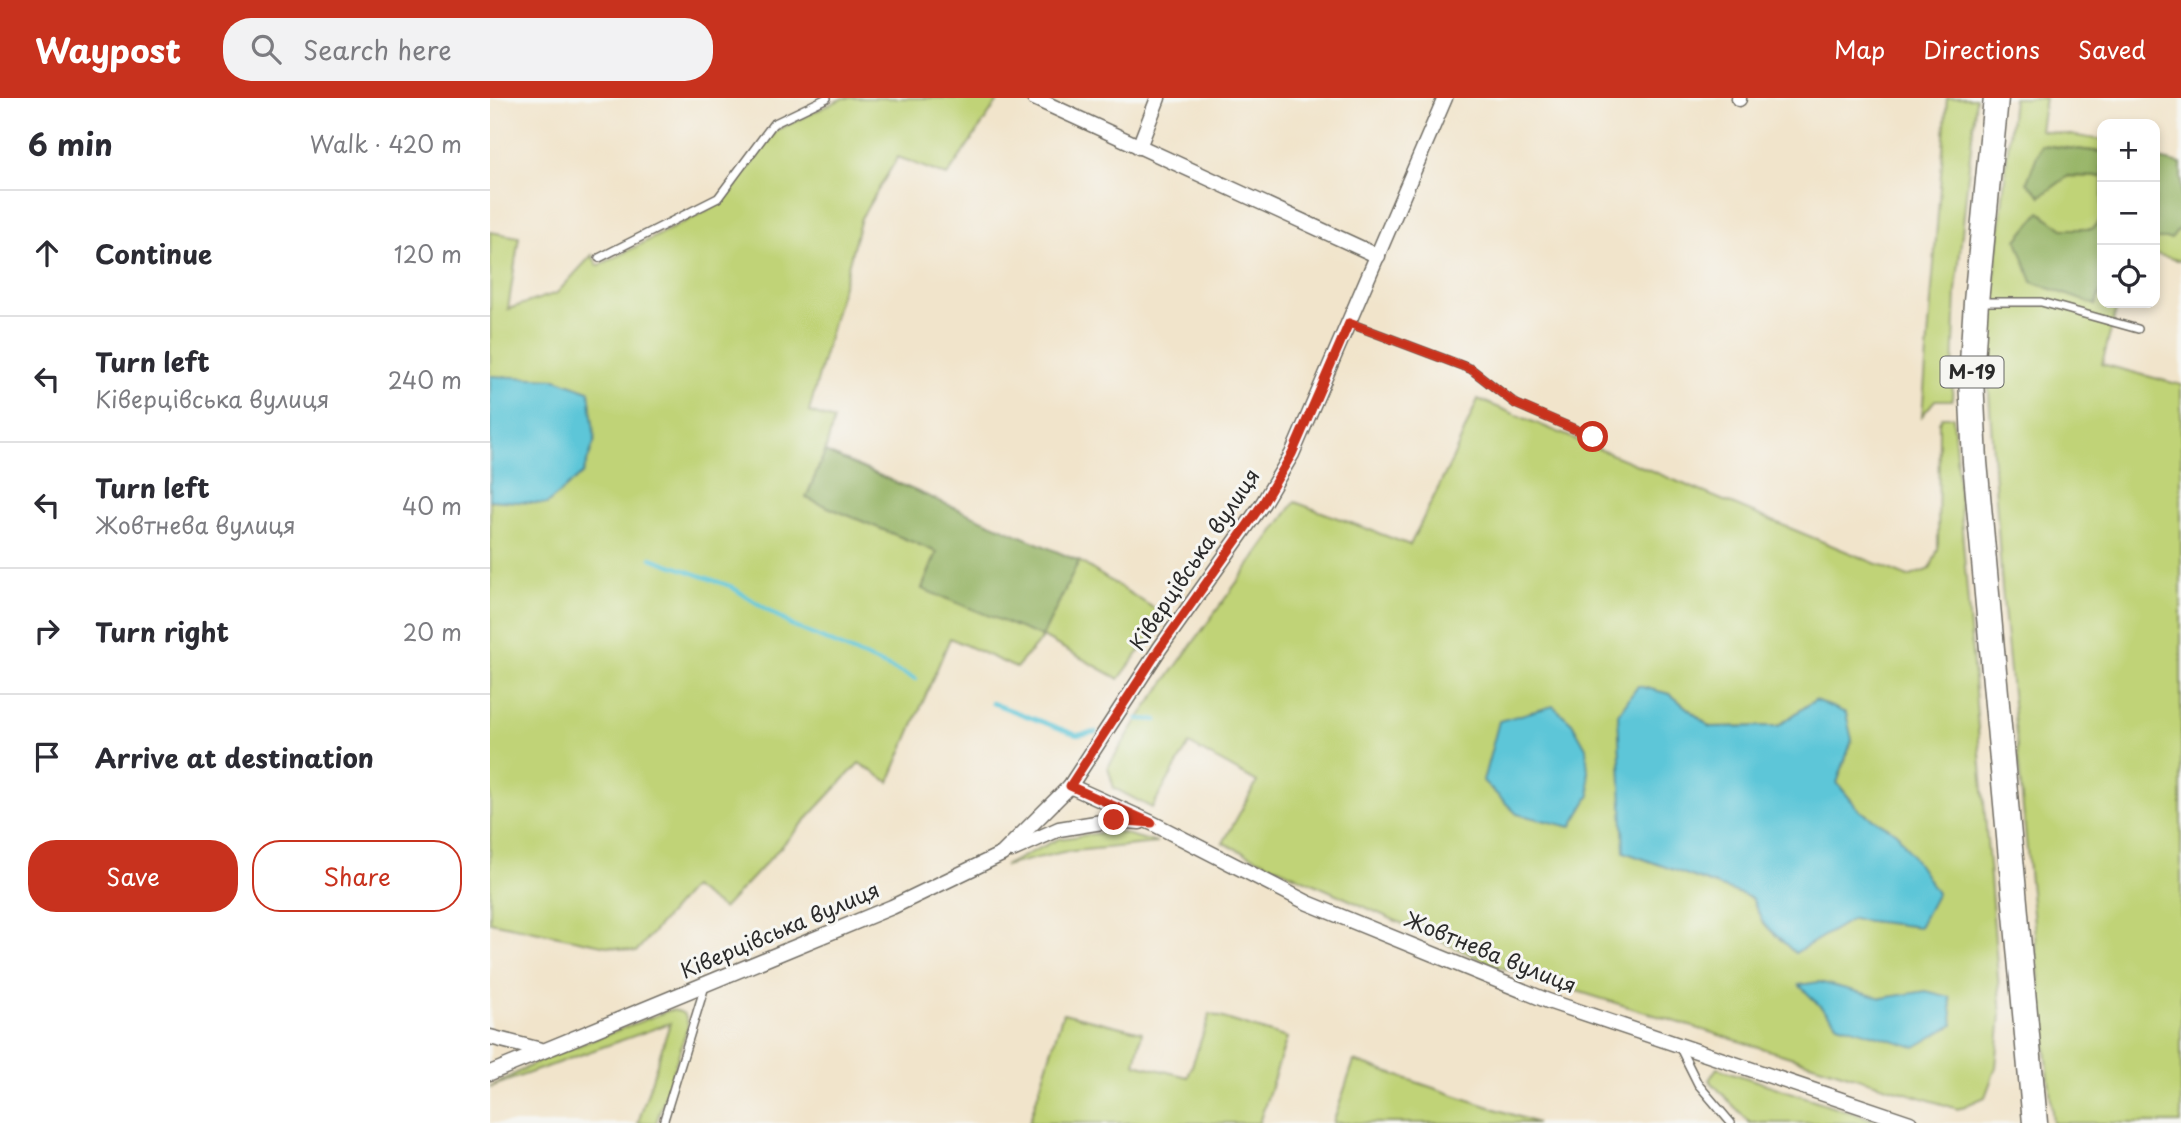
<!DOCTYPE html>
<html lang="en">
<head>
<meta charset="utf-8">
<style>
  :root { --surface:#fff; --page:#f2f2f3; --text:#2b2b33; --muted:#7c7c81; --line:#e1e1e2; --accent:#c8321e }
  body { margin:0; font-family:"Playpen Sans",sans-serif; background:var(--page); color:var(--text) }
  .controls { position:absolute; right:21px; top:21px; display:grid; overflow:hidden; border-radius:14px; box-shadow:0 4px 10px #0003 }
  .controls button { width:63px; height:63px; display:grid; place-items:center; padding:0; border:0; border-bottom:2px solid var(--line); background:var(--surface); color:var(--text); font:35px sans-serif }
  .stop { position:absolute; width:21px; height:21px; margin:-16px; border:5px solid #c8321e; border-radius:50%; background:#fff }
  .stop.end { background:#c8321e; border-color:#fff; box-shadow:0 2px 7px #0008 }
  .list { margin:0; padding:0; list-style:none }
  h2 { display:flex; justify-content:space-between; align-items:center; height:91px; margin:0; padding:0 28px; font-size:30px }
  h2 small { font-size:23px; font-weight:400; color:var(--muted) }
  .list li { display:grid; grid-template-columns:46px 1fr auto; gap:21px; align-items:center; box-sizing:border-box; height:126px; padding:0 28px; border-top:2px solid var(--line) }
  .list b { display:block; font-size:26px; white-space:nowrap }
  .list p { margin:0; font-size:23px; white-space:nowrap; color:var(--muted) }
  .list em { font-size:23px; font-style:normal; color:var(--muted) }
  .actions { display:flex; gap:14px; padding:21px 28px }
  .actions a { flex:1; padding:16px 0; border:2px solid var(--accent); border-radius:28px; text-align:center; font-size:24px; color:var(--accent) }
  .actions .main { background:var(--accent); color:#fff }
  .icon { flex:none; width:38px; height:38px; fill:none; stroke:currentColor; stroke-width:2; stroke-linecap:round; stroke-linejoin:round }
  .map { position:relative; flex:none; width:1691px; height:1025px; overflow:hidden }
  header { display:flex; align-items:center; gap:42px; box-sizing:border-box; height:98px; padding:0 35px; background:var(--accent); color:#fff }
  header strong { font-size:33px }
  nav { display:flex; gap:38px; margin-inline-start:auto; font-size:24px }
  .search { width:490px; height:63px; background:var(--page); display:flex; align-items:center; gap:18px; box-sizing:border-box; padding:0 24px; border-radius:28px; color:var(--muted); font-size:26px }
  main { display:flex }
  aside { flex:1; background:var(--surface) }
  .map>svg:first-child { display:block }
  .green { fill:#c0d377; stroke:#767f51; stroke-width:2; fill-rule:evenodd }
  .forest { fill:#98b568; stroke:#62704a; stroke-width:2 }
  .water { fill:#5dc6d8; stroke:#447882; stroke-width:2 }
  .lines { fill:none; stroke-linecap:round; stroke-linejoin:round }
  .stream { stroke:#5dc6d8; stroke-width:4.5 }
  .lane-casing { stroke:#706c63; stroke-width:10 }
  .street-casing { stroke:#706c63; stroke-width:17 }
  .highway-casing { stroke:#706c63; stroke-width:27 }
  .lane { stroke:#fff; stroke-width:7 }
  .street { stroke:#fff; stroke-width:14 }
  .highway { stroke:#fff; stroke-width:24 }
  .route { stroke:#c8321e; stroke-width:9 }
  .labels { text-anchor:middle; stroke-width:6; stroke-linejoin:round; paint-order:stroke }
  .shield { fill:#f6f6f2; stroke:#686867; stroke-width:2 }
  .shield-label { font-size:19px; font-weight:bold; fill:#2b2b2b }
  .street-label { font-size:21px; fill:#2b2b2b; stroke:#f6f6f2 }
</style>
</head>
<body>
<header>
<strong>Waypost</strong>
<div class="search"><svg class="icon" aria-label="search" viewBox="0 0 24 24"><circle cx="10" cy="10" r="6"/><path d="M15 15l6 6"/></svg>Search here</div>
<nav><a>Map</a><a>Directions</a><a>Saved</a></nav>
</header>
<main>
<aside>
<h2>6 min<small>Walk · 420 m</small></h2>
<ul class="list">
<li><svg class="icon" aria-label="ahead" viewBox="0 0 24 24"><path d="M12 20V5M6 11l6-6 6 6"/></svg><div><b>Continue</b></div><em>120 m</em></li>
<li><svg class="icon" aria-label="left" viewBox="0 0 24 24"><path d="M17 20v-9H6M10 6l-5 5 5 5"/></svg><div><b>Turn left</b><p>Ківерцівська вулиця</p></div><em>240 m</em></li>
<li><svg class="icon" aria-label="left" viewBox="0 0 24 24"><path d="M17 20v-9H6M10 6l-5 5 5 5"/></svg><div><b>Turn left</b><p>Жовтнева вулиця</p></div><em>40 m</em></li>
<li><svg class="icon" aria-label="right" viewBox="0 0 24 24"><path d="M7 20v-9h11M14 6l5 5-5 5"/></svg><div><b>Turn right</b></div><em>20 m</em></li>
<li><svg class="icon" aria-label="arrive" viewBox="0 0 24 24"><path d="M6 21V4h12l-3 4 3 4H6"/></svg><div><b>Arrive at destination</b></div></li>
</ul>
<div class="actions"><a class="main">Save</a><a>Share</a></div>
</aside>
<div class="map">
<svg width="1691" height="1025" viewBox="0 0 1691 1025">
  <rect width="100%" height="100%" fill="#f6f6f2"/>
  <filter id="ink" filterUnits="userSpaceOnUse"><feTurbulence type="fractalNoise" baseFrequency=".0143" numOctaves="2"/><feDisplacementMap in="SourceGraphic" scale="14" xChannelSelector="R" yChannelSelector="G"/><feConvolveMatrix kernelMatrix="1 2 1 2 8 2 1 2 1" color-interpolation-filters="sRGB"/></filter>
  <filter id="wash" filterUnits="userSpaceOnUse"><feTurbulence type="fractalNoise" baseFrequency=".00686" numOctaves="4" result="noise"/><feDisplacementMap in="SourceGraphic" scale="28" xChannelSelector="R" yChannelSelector="G"/><feGaussianBlur stdDeviation="1.57" result="paint"/><feColorMatrix in="noise" values="0 0 0 0 0 0 0 0 0 0 0 0 0 0 0 0 0 1.4 0 .05"/><feComposite in="paint" operator="in"/></filter>
  <g filter="url(#wash)">
    <rect width="100%" height="100%" fill="#f1e4cb"/>
    <g class="green">
      <path d="M353,0H510L457,78L408,59L371,120L319,314L344,322L335,354L316,400L447,454L432,490L552,539L589,463L676,518L629,581L553,539L526,570L460,540L399,684L369,665L233,811L202,789L146,854L0,824V402H14L0,278V134L29,139L18,211L67,195L102,157L108,168L232,105L287,32Z"/>
      <path d="M1457,0H1486L1466,193L1462,302H1445L1432,318Z"/>
      <path d="M1523,0H1555L1550,32L1612,42V54L1552,47L1551,98L1578,78L1612,79V120L1602,131H1573L1550,115L1605,207L1612,191V205H1628L1612,266L1691,287V1025H1563L1512,490L1498,280L1503,196Z"/>
      <path d="M1691,128V163L1665,156V141H1681Z"/>
      <path d="M988,301L1418,479L1440,471L1448,451L1449,324L1452,319H1463L1511,917L1506,969L1495,999L1468,1011L1006,868L733,745L767,684L699,646L662,710L624,690L618,669L648,621L805,404L920,447L963,360ZM1180,596L1220,629L1288,628L1325,602L1362,642L1347,685L1370,713L1407,735L1429,828L1362,821L1305,855L1273,825L1262,800L1134,754Z"/>
      <path d="M625,733L667,745L573,754L514,768L568,741Z"/>
      <path d="M180,912C192,913 197,915 198,928L166,1025H148L180,925L0,989L53,961Z"/>
      <path d="M573,915L652,934L645,966L698,979L720,916L797,940L769,1025H539Z"/>
      <path d="M864,963L1047,1025H843Z"/>
      <path d="M1227,970L1394,1025H1260L1219,982Z"/>
    </g>
    <g class="forest">
      <path d="M1551,47L1612,54V79L1578,78L1551,98L1537,84Z"/>
      <path d="M1665,60L1691,66V128L1681,141H1665Z"/>
      <path d="M1550,114L1573,131H1602L1612,120V191L1605,207L1542,184L1527,142Z"/>
      <path d="M335,354L589,463L552,539L432,491L447,454L316,400Z"/>
    </g>
    <g class="water">
      <path d="M0,278L66,281L99,293L105,342L93,375L57,406L0,402Z"/>
      <path d="M1148,588L1180,596L1220,629L1288,628L1325,602L1356,615L1362,642L1347,685L1370,713L1407,735L1447,795L1429,829L1362,821L1305,855L1273,825L1262,800L1134,754L1128,616Z"/>
      <path d="M1063,608L1082,625L1096,650L1100,697L1081,729L1027,716L993,683L1009,623Z"/>
      <path d="M1329,884L1392,900L1436,893L1460,899L1463,927L1425,949L1348,926L1309,887Z"/>
    </g>
    <g class="lines">
      <g class="stream">
        <path d="M161,460L240,488L303,528L426,581"/>
        <path d="M502,605L587,637L606,634"/>
        <path d="M648,621L667,622"/>
      </g>
    </g>
  </g>
  <g filter="url(#ink)">
    <g class="lines">
      <defs>
        <g id="lane">
          <path d="M109,160L228,100L283,26L337,0"/>
          <path d="M1490,204H1551L1648,231"/>
          <path d="M859,225L981,271L1026,306L1103,339"/>
          <path d="M1189,948L1208,986L1241,1025"/>
          <path d="M173,1025L215,888"/>
        </g>
        <g id="street">
          <path d="M544,0L888,158"/>
          <path d="M1249,1V0"/>
          <path d="M649,49L668,0"/>
          <path d="M580,688L662,725L818,805L1058,903L1420,1025"/>
          <path d="M522,752L569,731L624,722L650,724"/>
          <path d="M0,939L51,952"/>
          <path d="M0,975L402,809L512,756L580,688L670,550L773,405L802,356L955,0"/>
        </g>
        <path id="highway" d="M1506,0L1486,204L1481,280L1485,364L1545,1025"/>
      </defs>
      <use href="#lane" class="lane-casing"/>
      <use href="#street" class="street-casing"/>
      <use href="#highway" class="highway-casing"/>
      <use href="#lane" class="lane"/>
      <use href="#street" class="street"/>
      <use href="#highway" class="highway"/>
    </g>
  </g>
  <g class="lines" filter="url(#ink)">
    <path class="route" d="M624,722L662,725L580,688L670,550L773,405L802,356L859,225L981,271L1026,306L1103,339"/>
  </g>
  <g class="labels">
    <rect class="shield" x="1450.5" y="258.5" width="63" height="31" rx="5"/>
    <g class="shield-label">
      <text x="1482" y="281">М-19</text>
    </g>
    <g class="street-label">
      <text transform="translate(705 462) rotate(-56)" y="7">Ківерцівська вулиця</text>
      <text transform="translate(290 833) rotate(-23)" y="7">Ківерцівська вулиця</text>
      <text transform="translate(1000 855) rotate(22)" y="7">Жовтнева вулиця</text>
    </g>
  </g>
</svg>
<div class="controls">
<button>+</button>
<button>−</button>
<button><svg class="icon" aria-label="locate" viewBox="0 0 24 24"><circle cx="12" cy="12" r="6"/><path d="M12 2v4M12 18v4M2 12h4M18 12h4"/></svg></button>
</div>
<div class="stop" style="left:1103px;top:339px"></div>
<div class="stop end" style="left:624px;top:722px"></div>
</div>
</main>
</body>
</html>
